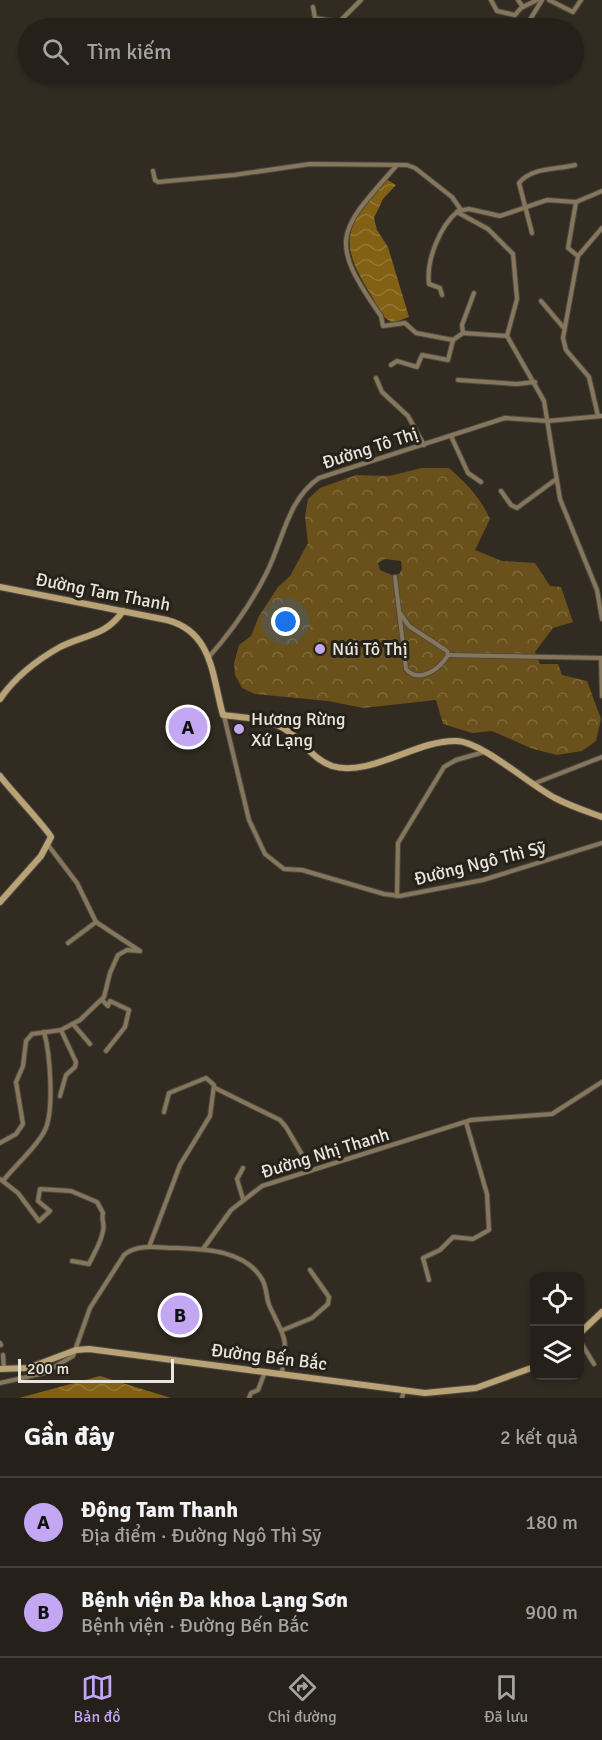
<!DOCTYPE html>
<html lang="vi">
<head>
<meta charset="utf-8">
<style>
  :root { --surface:#25201a; --page:#2d2823; --text:#f1f3f6; --muted:#a3a3a2; --line:#423e39; --accent:#c3a7f2 }
  body { margin:0; font-family:Signika,sans-serif; background:var(--page); color:var(--text) }
  .controls { position:absolute; right:18px; bottom:18px; display:grid; overflow:hidden; border-radius:12px; box-shadow:0 2px 4px #0004 }
  .controls button { width:54px; height:54px; display:grid; place-items:center; padding:0; border:0; border-bottom:2px solid var(--line); background:var(--surface); color:var(--text); font:30px sans-serif }
  .scale { position:absolute; left:18px; bottom:15px; width:156px; box-sizing:border-box; padding-left:6px; border:3px solid #e8e5df; border-top:0; font-size:16px; line-height:21px; white-space:nowrap; color:#e8e5df; -webkit-text-stroke:4px #272219; paint-order:stroke }
  .you { position:absolute; left:286px; top:622px; width:21px; height:21px; margin:-15px; border:4px solid #fff; border-radius:50%; background:#1a73e8; box-shadow:0 0 0 9px #1a73e833 }
  .badge { display:grid; place-items:center; width:39px; height:39px; border-radius:50%; background:var(--accent); color:#111; font-size:20px; font-weight:700 }
  .pin { position:absolute; translate:-50% -50%; border:3px solid #fff; box-shadow:0 2px 6px #0006 }
  .list { margin:0; padding:0; list-style:none }
  h2 { display:flex; justify-content:space-between; align-items:center; height:78px; margin:0; padding:0 24px; font-size:26px }
  h2 small { font-size:20px; font-weight:400; color:var(--muted) }
  .list li { display:grid; grid-template-columns:39px 1fr auto; gap:18px; align-items:center; box-sizing:border-box; height:90px; padding:0 24px; border-top:2px solid var(--line) }
  .list b { display:block; font-size:22px; white-space:nowrap }
  .list p { margin:0; font-size:20px; white-space:nowrap; color:var(--muted) }
  .list em { font-size:20px; font-style:normal; color:var(--muted) }
  .icon { flex:none; width:33px; height:33px; fill:none; stroke:currentColor; stroke-width:2; stroke-linecap:round; stroke-linejoin:round }
  .map { position:relative; flex:none; width:602px; height:1398px; overflow:hidden }
  .search { position:absolute; background:var(--surface); box-shadow:0 2px 4px #0004; left:18px; right:18px; top:18px; height:66px; display:flex; align-items:center; gap:15px; box-sizing:border-box; padding:0 21px; border-radius:33px; color:var(--muted); font-size:22px }
  .sheet { height:258px; background:var(--surface) }
  nav { display:flex; justify-content:space-around; align-items:center; box-sizing:border-box; height:84px; border-top:2px solid var(--line); background:var(--surface); font-size:16px; color:var(--muted) }
  nav a { display:grid; justify-items:center; gap:3px }
  nav .on { color:var(--accent) }
  .map>svg:first-child { display:block }
  .forest { fill:url(#forest-crowns); fill-rule:evenodd }
  .water { fill:url(#water-waves) }
  .lines { fill:none; stroke-linecap:round; stroke-linejoin:round }
  .street-casing { stroke:#4e4940; stroke-width:6 }
  .secondary-casing { stroke:#4e4940; stroke-width:8 }
  .street { stroke:#86775c; stroke-width:4 }
  .secondary { stroke:#b9a275; stroke-width:6 }
  .poi-dot { fill:#c3a7f2; stroke:#272219; stroke-width:2 }
  .labels { text-anchor:middle; stroke-width:6; stroke-linejoin:round; paint-order:stroke }
  .street-label { font-size:18px; fill:#e8e5df; stroke:#272219 }
  .poi-label { font-size:18px; fill:#e8e5df; stroke:#272219; text-anchor:start }
</style>
</head>
<body>
<div class="map">
<svg width="602" height="1398" viewBox="0 0 602 1398">
  <defs>
    <pattern id="forest-crowns" width="20" height="18" patternUnits="userSpaceOnUse" patternTransform="scale(1.5)"><rect width="20" height="18" fill="#6a511b"/><path d="M2 6a3 3 0 1 1 6 0M12 15a3 3 0 1 1 6 0" fill="none" stroke="#7f6a3c"/></pattern>
    <pattern id="water-waves" width="16" height="10" patternUnits="userSpaceOnUse" patternTransform="scale(1.5)"><rect width="16" height="10" fill="#826014"/><path d="M0 5q4-4 8 0t8 0" fill="none" stroke="#947736"/></pattern>
  </defs>
  <rect width="100%" height="100%" fill="#312b22"/>
  <path class="forest" d="M422,468H449C467,484 480,497 490,519L475,550L502,561L535,563L550,586L561,587L573,622L553,628L535,652L540,664H558L562,675L587,681L601,719L596,741L582,751L557,755L533,749L492,731L472,733L443,724L436,700L363,708L328,701L255,694L242,688L235,675L234,663L239,645L251,636L259,616L278,587L290,576L308,543L305,517L308,499L320,488L356,475L389,476ZM385,559L401,561L402,569L399,574L392,575L380,570L378,563Z"/>
  <g class="water">
    <path d="M386,179L396,185L383,199L374,218L377,230L388,247L409,317L393,323C377,314 379,308 371,295C336,239 346,227 386,179Z"/>
    <path d="M100,1376L171,1398H19Z"/>
  </g>
  <g class="lines">
    <defs>
      <g id="street">
        <path d="M491,0L497,11L515,15L521,8L537,0"/>
        <path d="M518,0L523,7"/>
        <path d="M549,0L573,12L581,0"/>
        <path d="M313,7L315,18L339,22L361,0"/>
        <path d="M528,23L542,0"/>
        <path d="M397,165C339,231 326,238 381,316L383,326L405,323L416,333L453,340L463,333L507,336"/>
        <path d="M153,171L155,180L158,182L234,175L310,164L407,165L415,168L452,197L461,210"/>
        <path d="M576,202L568,248L578,256"/>
        <path d="M457,212L488,229L513,254L517,299L507,336L544,401L560,499L597,590L602,619"/>
        <path d="M532,233L519,183C531,167 557,170 575,165"/>
        <path d="M442,295L440,288L429,284C426,260 440,226 458,211L469,209L500,216L547,200L576,202L602,191"/>
        <path d="M541,301L563,327"/>
        <path d="M463,333L462,325L474,293"/>
        <path d="M391,365L397,361L417,367L422,355L448,360L453,340"/>
        <path d="M376,378L382,392L408,416L424,445"/>
        <path d="M458,380L517,384L535,382"/>
        <path d="M598,416L589,377L566,350L563,338L578,256L602,228"/>
        <path d="M451,436L468,473L481,482"/>
        <path d="M501,491L511,505L517,508L555,480"/>
        <path d="M395,577L406,669C419,684 440,669 448,655"/>
        <path d="M400,613L409,626L447,651L448,655"/>
        <path d="M448,655L602,658"/>
        <path d="M208,658C231,632 251,604 266,574C283,541 287,500 319,478L505,418L548,421L602,416"/>
        <path d="M601,658L602,696"/>
        <path d="M224,716L249,820L265,854L284,869L302,870L384,894L400,896L483,880L602,843"/>
        <path d="M533,784L602,757"/>
        <path d="M397,896L398,843L444,767L456,760L484,752"/>
        <path d="M68,943L96,922"/>
        <path d="M102,1000L108,1006L110,1001L129,1010L125,1027L106,1051"/>
        <path d="M73,1024L90,1044"/>
        <path d="M215,1088L280,1120L286,1127L311,1170"/>
        <path d="M60,1096L66,1075L75,1067L76,1062L61,1030"/>
        <path d="M0,1143L16,1134L23,1124L16,1082L23,1066L26,1041L32,1034L61,1030L80,1020L104,997L110,973L118,955L127,950L140,951L96,922L77,883L48,845"/>
        <path d="M243,1168L237,1179L243,1199"/>
        <path d="M0,1179L18,1193L39,1221L50,1211L38,1201L40,1189L71,1191L97,1202L103,1213C101,1220 105,1224 103,1231C101,1243 94,1253 89,1264L72,1261"/>
        <path d="M3,1181C16,1164 34,1150 44,1132C55,1113 50,1053 44,1032"/>
        <path d="M149,1247L180,1165L210,1116L214,1085L206,1078L169,1093L164,1112"/>
        <path d="M203,1249L231,1210L262,1186L471,1120L552,1114L602,1082"/>
        <path d="M429,1280L423,1258L440,1250L453,1237L473,1239L489,1230L487,1194L466,1122"/>
        <path d="M283,1330L312,1318L328,1304L329,1297L310,1270"/>
        <path d="M580,1341L594,1364"/>
        <path d="M0,1343L1,1345"/>
        <path d="M3,1355L4,1369"/>
        <path d="M0,1383L44,1373L73,1356L90,1308L124,1255C136,1244 157,1247 172,1248C203,1249 246,1249 263,1281C267,1289 266,1299 270,1307C285,1339 288,1336 282,1372"/>
        <path d="M249,1398L251,1393L258,1390L265,1372"/>
        <path d="M402,1398L404,1391"/>
      </g>
      <g id="secondary">
        <path d="M0,587L167,620C213,632 212,676 223,715C245,718 272,718 289,732C304,743 313,759 332,766C369,778 418,739 457,741C482,742 530,785 555,798C570,806 586,811 602,817"/>
        <path d="M0,699C15,677 37,660 60,647C86,634 106,636 123,611"/>
        <path d="M0,776C8,787 49,831 51,837L41,856L0,902"/>
        <path d="M580,1333L602,1312"/>
        <path d="M0,1369L28,1368L76,1350L89,1349L425,1393L476,1388L534,1367"/>
      </g>
    </defs>
    <use href="#street" class="street-casing"/>
    <use href="#secondary" class="secondary-casing"/>
    <use href="#street" class="street"/>
    <use href="#secondary" class="secondary"/>
  </g>
  <g class="poi-dot">
    <circle cx="320" cy="649" r="6"/>
    <circle cx="239" cy="729" r="6"/>
  </g>
  <g class="labels">
    <g class="street-label">
      <text transform="translate(370 448) rotate(-18)" y="6">Đường Tô Thị</text>
      <text transform="translate(103 592) rotate(11)" y="6">Đường Tam Thanh</text>
      <text transform="translate(480 863) rotate(-14)" y="6">Đường Ngô Thì Sỹ</text>
      <text transform="translate(325 1153) rotate(-17)" y="6">Đường Nhị Thanh</text>
      <text transform="translate(269 1357) rotate(7)" y="6">Đường Bến Bắc</text>
    </g>
    <g class="poi-label">
      <text x="332" y="655">Núi Tô Thị</text>
      <text x="251" y="725">Hương Rừng<tspan x="251" dy="21">Xứ Lạng</tspan></text>
    </g>
  </g>
</svg>
<div class="controls">
<button><svg class="icon" aria-label="locate" viewBox="0 0 24 24"><circle cx="12" cy="12" r="6"/><path d="M12 2v4M12 18v4M2 12h4M18 12h4"/></svg></button>
<button><svg class="icon" aria-label="layers" viewBox="0 0 24 24"><path d="M12 4l9 5-9 5-9-5zM3 14l9 5 9-5"/></svg></button>
</div>
<div class="scale">200 m</div>
<div class="you"></div>
<div class="pin badge" style="left:188px;top:727px">A</div>
<div class="pin badge" style="left:180px;top:1315px">B</div>
<div class="search"><svg class="icon" aria-label="search" viewBox="0 0 24 24"><circle cx="10" cy="10" r="6"/><path d="M15 15l6 6"/></svg>Tìm kiếm</div>
</div>
<section class="sheet">
<h2>Gần đây<small>2 kết quả</small></h2>
<ul class="list">
<li><span class="badge">A</span><div><b>Động Tam Thanh</b><p>Địa điểm · Đường Ngô Thì Sỹ</p></div><em>180 m</em></li>
<li><span class="badge">B</span><div><b>Bệnh viện Đa khoa Lạng Sơn</b><p>Bệnh viện · Đường Bến Bắc</p></div><em>900 m</em></li>
</ul>
</section>
<nav>
<a class="on"><svg class="icon" aria-label="map" viewBox="0 0 24 24"><path d="M3 6l6-2 6 2 6-2v14l-6 2-6-2-6 2zM9 4v14M15 6v14"/></svg>Bản đồ</a>
<a><svg class="icon" aria-label="directions" viewBox="0 0 24 24"><path d="M12 3l9 9-9 9-9-9zM9 14v-3h6M13 9l2 2-2 2"/></svg>Chỉ đường</a>
<a><svg class="icon" aria-label="saved" viewBox="0 0 24 24"><path d="M7 4h10v16l-5-4-5 4z"/></svg>Đã lưu</a>
</nav>
</body>
</html>
